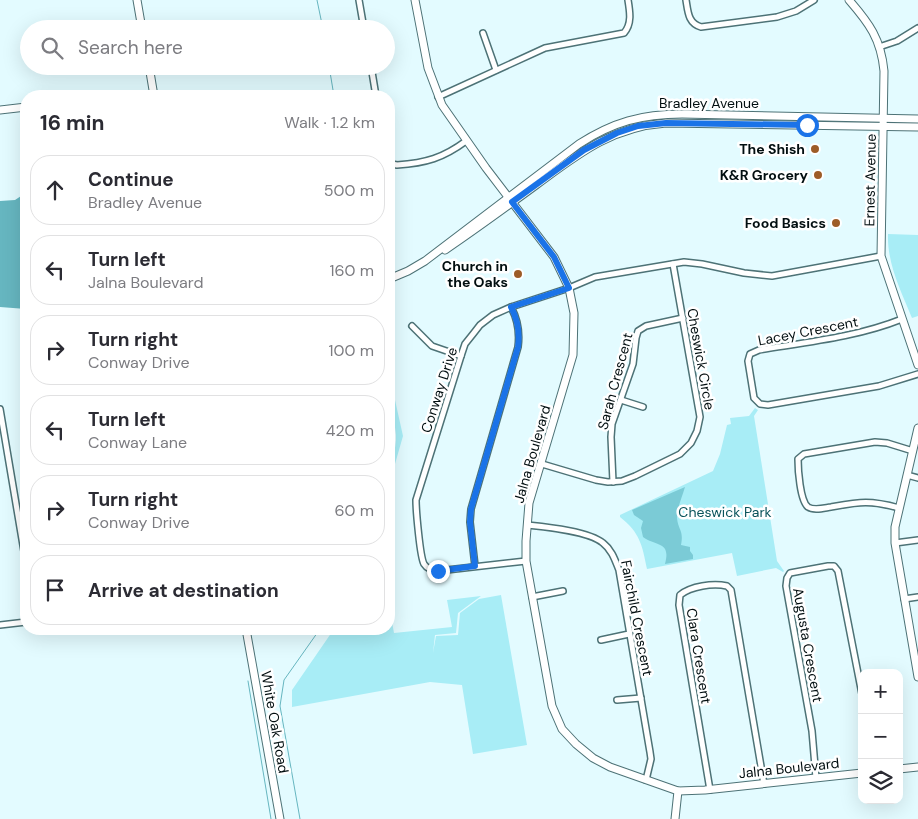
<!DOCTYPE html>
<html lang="en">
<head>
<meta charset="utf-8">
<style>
  :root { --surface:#fff; --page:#f7f7f7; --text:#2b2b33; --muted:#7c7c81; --line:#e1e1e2 }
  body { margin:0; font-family:"DM Sans",sans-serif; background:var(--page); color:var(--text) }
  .controls { position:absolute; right:15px; bottom:15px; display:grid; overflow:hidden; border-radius:10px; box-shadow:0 5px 20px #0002 }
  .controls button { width:45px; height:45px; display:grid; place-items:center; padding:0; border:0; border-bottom:1px solid var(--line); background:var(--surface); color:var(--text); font:25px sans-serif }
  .stop { position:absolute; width:15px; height:15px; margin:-11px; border:4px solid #1a73e8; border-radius:50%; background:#fff }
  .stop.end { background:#1a73e8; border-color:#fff; box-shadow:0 1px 5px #0008 }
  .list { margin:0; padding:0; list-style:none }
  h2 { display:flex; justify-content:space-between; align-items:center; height:65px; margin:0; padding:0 20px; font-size:21px }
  h2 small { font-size:16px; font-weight:400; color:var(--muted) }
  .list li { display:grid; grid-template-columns:32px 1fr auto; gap:15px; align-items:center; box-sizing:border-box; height:70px; margin:0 10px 10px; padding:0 10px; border:1px solid var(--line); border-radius:20px }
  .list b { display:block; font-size:19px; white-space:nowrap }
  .list p { margin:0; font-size:16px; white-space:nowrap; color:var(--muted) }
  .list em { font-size:16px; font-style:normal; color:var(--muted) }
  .icon { flex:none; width:28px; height:28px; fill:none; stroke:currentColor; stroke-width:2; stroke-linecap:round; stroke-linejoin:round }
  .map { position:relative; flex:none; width:918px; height:819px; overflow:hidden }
  .search { position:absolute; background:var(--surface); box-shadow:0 5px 20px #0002; left:20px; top:20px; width:375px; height:55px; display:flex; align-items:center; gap:12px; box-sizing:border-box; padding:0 18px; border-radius:28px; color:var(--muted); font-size:19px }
  .panel { position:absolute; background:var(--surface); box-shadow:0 5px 20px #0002; left:20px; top:90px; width:375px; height:545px; border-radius:20px }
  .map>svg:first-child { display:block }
  .green { fill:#a8edf6 }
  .forest { fill:#7bcbd6 }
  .water { fill:#66b6c0 }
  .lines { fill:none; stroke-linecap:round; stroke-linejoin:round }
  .stream { stroke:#66b6c0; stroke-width:1 }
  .street-casing { stroke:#4d7276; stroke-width:8 }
  .secondary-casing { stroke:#4d7276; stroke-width:9 }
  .street { stroke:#fff; stroke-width:5 }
  .secondary { stroke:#fff; stroke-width:7 }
  .route { stroke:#1a73e8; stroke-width:6 }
  .poi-dot { fill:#9d5c27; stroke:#fff; stroke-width:2 }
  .labels { text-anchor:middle; stroke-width:5; stroke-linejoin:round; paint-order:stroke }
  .street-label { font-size:14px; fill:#020e10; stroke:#fff }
  .poi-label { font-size:14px; font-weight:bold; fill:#020e10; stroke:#fff; text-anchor:end }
  .park-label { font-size:14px; fill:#0a535b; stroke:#fff }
</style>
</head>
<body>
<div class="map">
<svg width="918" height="819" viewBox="0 0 918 819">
  <rect width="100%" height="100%" fill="#e3fbff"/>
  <g class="green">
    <path d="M888,234L918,235V316L912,318C901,291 887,264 888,234Z"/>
    <path d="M389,373L403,436L389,485C389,469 397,448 396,435C394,414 387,394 389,373Z"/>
    <path d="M755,408L758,410L754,416L777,561L784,571L783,572L776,568L737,576L732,553L647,569C642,544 640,533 620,517V515L713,471L720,454L727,425L731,424L730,418L749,416Z"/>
    <path d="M501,595L527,745L473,754L462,685L430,682L292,707V690L334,629H389V606L394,633L452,627L447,600L481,596L458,613L456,633L435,635L433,653L436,636L458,635L460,613L479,599Z"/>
  </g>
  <path class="forest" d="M685,487C682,497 677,508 677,518C678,530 684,530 681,545L690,547V551L693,555V559L665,564C671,541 657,547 643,537L641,528L643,521L634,515L632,510Z"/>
  <path class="water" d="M24,194L26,216V309L0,307V201L15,200Z"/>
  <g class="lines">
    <g class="stream">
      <path d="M317,0L323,29"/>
      <path d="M329,66L334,96"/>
      <path d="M248,681L271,819"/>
      <path d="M300,819L280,706L284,680L320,629"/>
    </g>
    <defs>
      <g id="street">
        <path d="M359,0L364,29"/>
        <path d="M686,0C688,12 688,23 701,27L777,17L796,11L814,0"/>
        <path d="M483,33L496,70"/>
        <path d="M879,47L897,41L918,28"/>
        <path d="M371,66L376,96"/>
        <path d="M438,97L545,48L624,33C632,24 630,12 628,0"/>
        <path d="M389,160L392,164L397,165C426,163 443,158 466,141"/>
        <path d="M902,319C857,337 808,342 759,350L750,354L748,361L754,398L760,404L768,405L879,386L918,374"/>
        <path d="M412,326L432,346L461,356"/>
        <path d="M621,400L643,407"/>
        <path d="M0,409L26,563"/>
        <path d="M542,464L596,480L608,482L622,481L635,476L680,454L691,443L697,431L700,417L673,264"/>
        <path d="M907,475L918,478"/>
        <path d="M613,482L611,437L612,424L633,364L636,338L638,331L646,326L683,318"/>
        <path d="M899,508C869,500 860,502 831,507C824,508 814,511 808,507C800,501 798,469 798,459L804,454L875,442L887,443L913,451"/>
        <path d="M527,525C546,527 589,531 603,543C612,550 615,560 619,570L650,752L651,759L646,780"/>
        <path d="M895,543L918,540"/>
        <path d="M526,561L438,571C432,570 427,569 424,564C420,557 416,510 416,500L461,356L465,344L473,334L480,325L493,315L511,307L569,288L595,277L684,262L702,264L744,273L772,276L881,256"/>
        <path d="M475,566L470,522L471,509L518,347C520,332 518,320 511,307"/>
        <path d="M532,597L563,591"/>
        <path d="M904,599L918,597"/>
        <path d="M0,625L26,622"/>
        <path d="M601,640L629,634"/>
        <path d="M617,700L641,698"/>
        <path d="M816,778L812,731L786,586L787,578L790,573L828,566H834L838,571L862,694"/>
        <path d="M710,790L679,605L680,595C691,586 713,583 727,586L731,590L764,784"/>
      </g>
      <g id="secondary">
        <path d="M137,0L142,29"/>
        <path d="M415,0L428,68L442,105L486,168L554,257L569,288L574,313L573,355L529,503L526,541V561L552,706L562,729L576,744L593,758L610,767L678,791L705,790L862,773"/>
        <path d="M849,0C869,23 881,39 884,71L881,256L918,365"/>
        <path d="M149,66L154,96"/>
        <path d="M141,96L154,95"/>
        <path d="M0,110L26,107"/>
        <path d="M445,250C476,229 506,207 536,185C578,154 611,127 666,123L918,127"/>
        <path d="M389,279L408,271L425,261L579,144C613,122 642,114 682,114L918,119"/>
        <path d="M918,428L895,527V543L918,677"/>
        <path d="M246,629L280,819"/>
        <path d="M899,769L918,767"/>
        <path d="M675,819L678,791"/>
      </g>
    </defs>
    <use href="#street" class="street-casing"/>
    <use href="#secondary" class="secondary-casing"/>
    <use href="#street" class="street"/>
    <use href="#secondary" class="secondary"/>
  </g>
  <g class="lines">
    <path class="route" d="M438,571L475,566L470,522L471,509L518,347C520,332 518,320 511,307L569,288L554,257L512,202L584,150L617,133L638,126L666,123L807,125"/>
  </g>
  <g class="poi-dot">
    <circle cx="815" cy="149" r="5"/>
    <circle cx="818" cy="175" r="5"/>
    <circle cx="836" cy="223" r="5"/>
    <circle cx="518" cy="274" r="5"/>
  </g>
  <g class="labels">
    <g class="street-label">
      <text x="709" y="108">Bradley Avenue</text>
      <text transform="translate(870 180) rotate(-89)" y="5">Ernest Avenue</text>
      <text transform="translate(808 331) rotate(-11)" y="5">Lacey Crescent</text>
      <text transform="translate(701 359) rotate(80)" y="5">Cheswick Circle</text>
      <text transform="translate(615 381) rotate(-75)" y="5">Sarah Crescent</text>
      <text transform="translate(439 390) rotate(-72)" y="5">Conway Drive</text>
      <text transform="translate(532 454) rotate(-74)" y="5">Jalna Boulevard</text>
      <text transform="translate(637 618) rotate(79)" y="5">Fairchild Crescent</text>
      <text transform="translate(808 645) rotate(80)" y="5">Augusta Crescent</text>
      <text transform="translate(699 656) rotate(81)" y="5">Clara Crescent</text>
      <text transform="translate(275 722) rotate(80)" y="5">White Oak Road</text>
      <text transform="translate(789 768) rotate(-6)" y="5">Jalna Boulevard</text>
    </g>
    <g class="poi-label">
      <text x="805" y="154">The Shish</text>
      <text x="808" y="180">K&amp;R Grocery</text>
      <text x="826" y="228">Food Basics</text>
      <text x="508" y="271">Church in<tspan x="508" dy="16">the Oaks</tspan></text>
    </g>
    <g class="park-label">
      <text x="725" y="517">Cheswick Park</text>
    </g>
  </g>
</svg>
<div class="controls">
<button>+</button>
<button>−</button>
<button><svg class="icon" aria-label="layers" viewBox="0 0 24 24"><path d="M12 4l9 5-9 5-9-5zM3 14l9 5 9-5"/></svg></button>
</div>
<div class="stop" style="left:807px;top:125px"></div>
<div class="stop end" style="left:438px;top:571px"></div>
<div class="search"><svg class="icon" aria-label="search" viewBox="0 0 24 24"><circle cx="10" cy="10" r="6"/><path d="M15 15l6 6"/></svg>Search here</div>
<section class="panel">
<h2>16 min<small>Walk · 1.2 km</small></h2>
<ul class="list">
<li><svg class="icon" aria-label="ahead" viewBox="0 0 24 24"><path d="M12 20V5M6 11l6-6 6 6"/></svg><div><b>Continue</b><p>Bradley Avenue</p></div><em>500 m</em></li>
<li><svg class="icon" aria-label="left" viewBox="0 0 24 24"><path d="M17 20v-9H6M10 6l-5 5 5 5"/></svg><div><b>Turn left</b><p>Jalna Boulevard</p></div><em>160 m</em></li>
<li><svg class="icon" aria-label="right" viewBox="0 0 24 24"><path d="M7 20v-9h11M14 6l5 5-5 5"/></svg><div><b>Turn right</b><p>Conway Drive</p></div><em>100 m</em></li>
<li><svg class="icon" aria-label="left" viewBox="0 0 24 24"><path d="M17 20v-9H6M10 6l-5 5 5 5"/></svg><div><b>Turn left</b><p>Conway Lane</p></div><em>420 m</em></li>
<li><svg class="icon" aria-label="right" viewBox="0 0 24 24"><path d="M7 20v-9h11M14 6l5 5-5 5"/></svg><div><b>Turn right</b><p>Conway Drive</p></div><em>60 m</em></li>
<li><svg class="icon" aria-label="arrive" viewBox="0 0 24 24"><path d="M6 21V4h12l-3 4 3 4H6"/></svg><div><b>Arrive at destination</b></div></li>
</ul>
</section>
</div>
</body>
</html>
